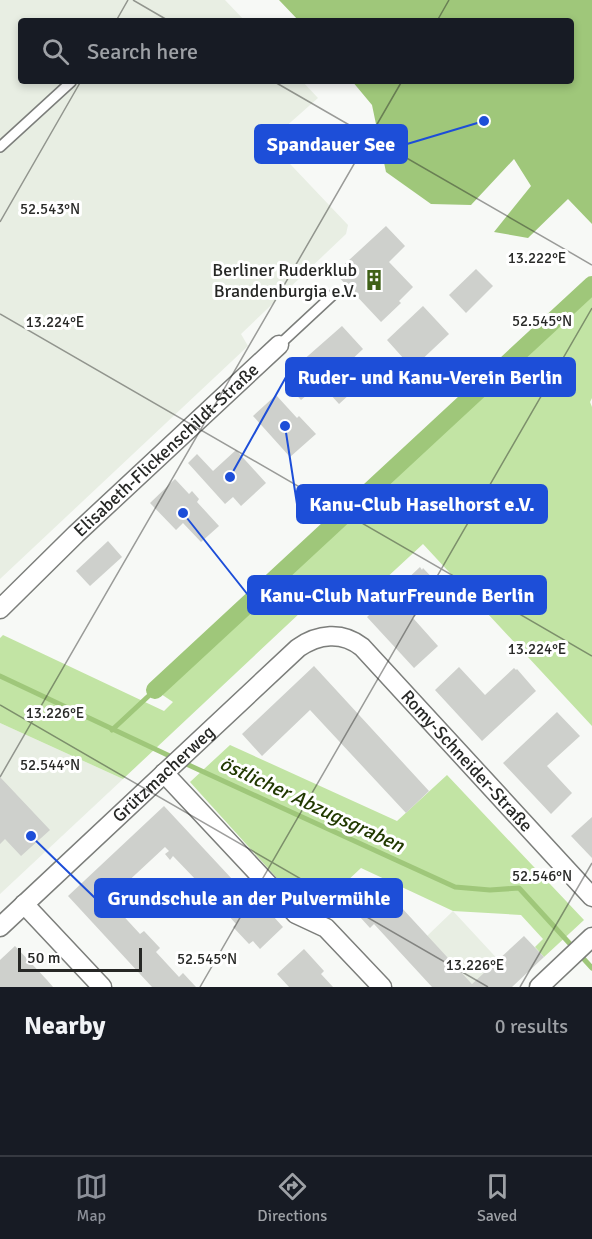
<!DOCTYPE html>
<html lang="en">
<head>
<meta charset="utf-8">
<style>
  :root { --surface:#171b24; --page:#20242c; --text:#f1f3f6; --muted:#9ea1a6; --line:#363941; --accent:#8c9099 }
  body { margin:0; font-family:Signika,sans-serif; background:var(--page); color:var(--text) }
  .scale { position:absolute; left:18px; bottom:15px; width:124px; box-sizing:border-box; padding-left:6px; border:3px solid #272826; border-top:0; font-size:16px; line-height:21px; white-space:nowrap; color:#272826; -webkit-text-stroke:4px #fff; paint-order:stroke }
  .list { margin:0; padding:0; list-style:none }
  h2 { display:flex; justify-content:space-between; align-items:center; height:78px; margin:0; padding:0 24px; font-size:26px }
  h2 small { font-size:20px; font-weight:400; color:var(--muted) }
  .icon { flex:none; width:33px; height:33px; fill:none; stroke:currentColor; stroke-width:2; stroke-linecap:round; stroke-linejoin:round }
  .map { position:relative; flex:none; width:592px; height:987px; overflow:hidden }
  .search { position:absolute; background:var(--surface); box-shadow:0 3px 9px #0003; left:18px; right:18px; top:18px; height:66px; display:flex; align-items:center; gap:15px; box-sizing:border-box; padding:0 21px; border-radius:6px; color:var(--muted); font-size:22px }
  .sheet { height:168px; background:var(--surface) }
  nav { display:flex; justify-content:space-around; align-items:center; box-sizing:border-box; height:84px; border-top:2px solid var(--line); background:var(--surface); font-size:16px; color:var(--muted) }
  nav a { display:grid; justify-items:center; gap:3px }
  nav .on { color:var(--accent) }
  .map>svg:first-child { display:block }
  .built { fill:#e8eee3 }
  .green { fill:#c2e4a4 }
  .water { fill:#9fc77a }
  .lines { fill:none; stroke-linecap:round; stroke-linejoin:round }
  .stream { stroke:#9fc77a; stroke-width:5 }
  .canal { stroke:#9fc77a; stroke-width:18 }
  .building { fill:#ced0cc }
  .service-casing { stroke:#7c7e7b; stroke-width:12 }
  .minor-casing { stroke:#7c7e7b; stroke-width:21 }
  .service { stroke:#fff; stroke-width:9 }
  .minor { stroke:#fff; stroke-width:18 }
  .ticks { fill:none; stroke:#272826; stroke-width:1.5; stroke-opacity:0.45 }
  .labels { text-anchor:middle; stroke-width:6; stroke-linejoin:round; paint-order:stroke }
  .poi-label { font-size:18px; fill:#272826; stroke:#fff; text-anchor:end }
  .street-label { font-size:18px; fill:#272826; stroke:#fff }
  .water-label { font-size:20px; font-style:italic; fill:#213900; stroke:#fff }
  .ticks-label { font-size:15px; text-anchor:middle; fill:#272826; stroke:#fff; stroke-width:6; stroke-linejoin:round; paint-order:stroke }
  .leader { fill:none; stroke:#1d4ed8; stroke-width:2 }
  .callout-dot { fill:#1d4ed8; stroke:#fff; stroke-width:2 }
  .callout { fill:#1d4ed8; stroke:#1d4ed8; stroke-width:2 }
  .callout-label { font-size:20px; text-anchor:middle; font-weight:bold; fill:#fff }
</style>
</head>
<body>
<div class="map">
<svg width="592" height="987" viewBox="0 0 592 987">
  <rect width="100%" height="100%" fill="#f7f9f6"/>
  <g class="built">
    <path d="M0,0H225L245,21H21V81H302L318,98L274,137V147L348,225L346,234L241,334L248,346L0,579Z"/>
    <path d="M0,723L123,779L0,894Z"/>
    <path d="M453,911L518,981L478,979L472,984L427,936Z"/>
  </g>
  <g class="green">
    <path d="M592,285V398L590,402L592,407V726L423,544L356,606L333,582L123,779L0,723V638L3,635L164,711L173,702L155,690Z"/>
    <path d="M230,745L397,821L447,775L584,920L544,957L535,947L543,939L521,915L453,911L361,868L313,913L304,908L190,782Z"/>
  </g>
  <path class="water" d="M279,0H592V224L568,199L528,238L494,232L531,186L514,159L471,205L431,204L386,172L372,105L352,81H571V21H299Z"/>
  <g class="lines">
    <g class="stream">
      <path d="M0,676L174,758"/>
      <path d="M112,730L155,690"/>
      <path d="M182,762L455,887L490,890L519,888L592,968"/>
    </g>
    <path class="canal" d="M155,690L592,285"/>
  </g>
  <g class="building">
    <path d="M386,226L405,246L389,262L413,287L399,301L401,303L381,322L335,273Z"/>
    <path d="M476,269L493,286L466,313L449,295Z"/>
    <path d="M423,306L449,334L415,366L406,357L404,359L387,340Z"/>
    <path d="M342,326L363,349L346,365L362,383L339,404L301,362Z"/>
    <path d="M293,378L307,395L301,400L286,384Z"/>
    <path d="M276,395L297,418L299,416L316,434L290,457L253,416Z"/>
    <path d="M236,450L266,483L241,506L233,497L225,504L188,463L197,454L213,471Z"/>
    <path d="M175,479L189,494L192,491L199,499L197,502L219,526L201,542L183,523L176,530L150,503Z"/>
    <path d="M108,541L122,557L90,586L76,571Z"/>
    <path d="M420,567L422,570L423,568L441,587L440,589L442,591L413,618L438,646L414,668L367,617Z"/>
    <path d="M314,666L429,791L406,813L310,710L262,756L242,734Z"/>
    <path d="M459,667L485,695L514,668L516,670L517,669L536,691L482,741L435,690Z"/>
    <path d="M557,712L580,736L547,766L572,793L551,814L503,763Z"/>
    <path d="M0,777L50,830L21,856L5,839L0,844Z"/>
    <path d="M164,806L260,909L263,905L283,927L260,949L253,941L249,944L233,927L236,924L213,898L209,902L193,885L197,881L173,856L170,860L165,854L169,851L165,847L108,900L112,904L116,901L120,906L117,909L140,934L144,931L160,948L156,952L179,977L183,973L196,987H152L68,896Z"/>
    <path d="M592,817V858L571,836Z"/>
    <path d="M377,881L472,984L524,936L544,957L512,987H432L374,924L370,928L350,906Z"/>
    <path d="M15,946L47,980L53,987H0V960Z"/>
    <path d="M304,949L324,971L321,974L333,987H289L277,974Z"/>
  </g>
  <g class="lines">
    <defs>
      <g id="service">
        <path d="M0,147L71,82"/>
        <path d="M279,345L335,293"/>
      </g>
      <g id="minor">
        <path id="s1" d="M0,609L76,534L279,345"/>
        <path d="M164,773L296,914L326,928L382,987"/>
        <path d="M24,904L102,987"/>
        <path id="s2" d="M0,927L298,648C318,634 342,631 362,647L592,897"/>
        <path d="M539,987L592,937"/>
      </g>
    </defs>
    <use href="#service" class="service-casing"/>
    <use href="#minor" class="minor-casing"/>
    <use href="#service" class="service"/>
    <use href="#minor" class="minor"/>
  </g>
  <path class="ticks" d="M133,0L169,21M116,21L128,0M437,21L449,0M273,81L592,265M0,222L81,81M0,314L592,656M0,705L488,987M0,777L402,81M200,987L592,308M520,987L592,863"/>
  <defs>
    <symbol id="building-bare" viewBox="-9 -9 18 18"><path d="M-4-6H4V6H1V3H-1V6H-4ZM-2.5-4.3h1.7v1.8h-1.7ZM.8-4.3h1.7v1.8H.8ZM-2.5-1h1.7V.8h-1.7ZM.8-1h1.7V.8H.8Z" fill="#3f6117" stroke="#fff" stroke-width="2.5" paint-order="stroke"/></symbol>
  </defs>
  <g fill-rule="evenodd">
    <use href="#building-bare" x="359" y="265" width="30" height="30"/>
  </g>
  <g class="labels">
    <g class="poi-label">
      <text x="357" y="276">Berliner Ruderklub<tspan x="357" dy="21">Brandenburgia e.V.</tspan></text>
    </g>
    <g class="street-label">
      <text dy="6" stroke="none"><textPath href="#s1" startOffset="230">Elisabeth-Flickenschildt-Straße</textPath></text>
      <text dy="6" stroke="none"><textPath href="#s2" startOffset="632">Romy-Schneider-Straße</textPath></text>
      <text dy="6" stroke="none"><textPath href="#s2" startOffset="224">Grützmacherweg</textPath></text>
    </g>
    <g class="water-label">
      <text transform="translate(312 804) rotate(25)" y="7">östlicher Abzugsgraben</text>
    </g>
  </g>
  <g class="ticks-label">
    <text x="50" y="214">52.543°N</text>
    <text x="537" y="263">13.222°E</text>
    <text x="542" y="326">52.545°N</text>
    <text x="55" y="327">13.224°E</text>
    <text x="537" y="654">13.224°E</text>
    <text x="55" y="718">13.226°E</text>
    <text x="50" y="770">52.544°N</text>
    <text x="542" y="881">52.546°N</text>
    <text x="207" y="964">52.545°N</text>
    <text x="475" y="970">13.226°E</text>
  </g>
  <path class="leader" d="M484 121L407 144M230 477L286 377M285 426L297 504M183 513L248 595M31 836L95 898"/>
  <g class="callout-dot">
    <circle cx="484" cy="121" r="6"/>
    <circle cx="230" cy="477" r="6"/>
    <circle cx="285" cy="426" r="6"/>
    <circle cx="183" cy="513" r="6"/>
    <circle cx="31" cy="836" r="6"/>
  </g>
  <g class="callout">
    <rect x="255" y="125" width="152" height="38" rx="6"/>
    <rect x="286" y="358" width="289" height="38" rx="6"/>
    <rect x="297" y="485" width="250" height="38" rx="6"/>
    <rect x="248" y="576" width="298" height="38" rx="6"/>
    <rect x="95" y="879" width="307" height="38" rx="6"/>
  </g>
  <g class="callout-label">
    <text x="331" y="151">Spandauer See</text>
    <text x="430" y="384">Ruder- und Kanu-Verein Berlin</text>
    <text x="422" y="511">Kanu-Club Haselhorst e.V.</text>
    <text x="397" y="602">Kanu-Club NaturFreunde Berlin</text>
    <text x="249" y="905">Grundschule an der Pulvermühle</text>
  </g>
</svg>
<div class="scale">50 m</div>
<div class="search"><svg class="icon" aria-label="search" viewBox="0 0 24 24"><circle cx="10" cy="10" r="6"/><path d="M15 15l6 6"/></svg>Search here</div>
</div>
<section class="sheet">
<h2>Nearby<small>0 results</small></h2>
<ul class="list">
</ul>
</section>
<nav>
<a class="on"><svg class="icon" aria-label="map" viewBox="0 0 24 24"><path d="M3 6l6-2 6 2 6-2v14l-6 2-6-2-6 2zM9 4v14M15 6v14"/></svg>Map</a>
<a><svg class="icon" aria-label="directions" viewBox="0 0 24 24"><path d="M12 3l9 9-9 9-9-9zM9 14v-3h6M13 9l2 2-2 2"/></svg>Directions</a>
<a><svg class="icon" aria-label="saved" viewBox="0 0 24 24"><path d="M7 4h10v16l-5-4-5 4z"/></svg>Saved</a>
</nav>
</body>
</html>
